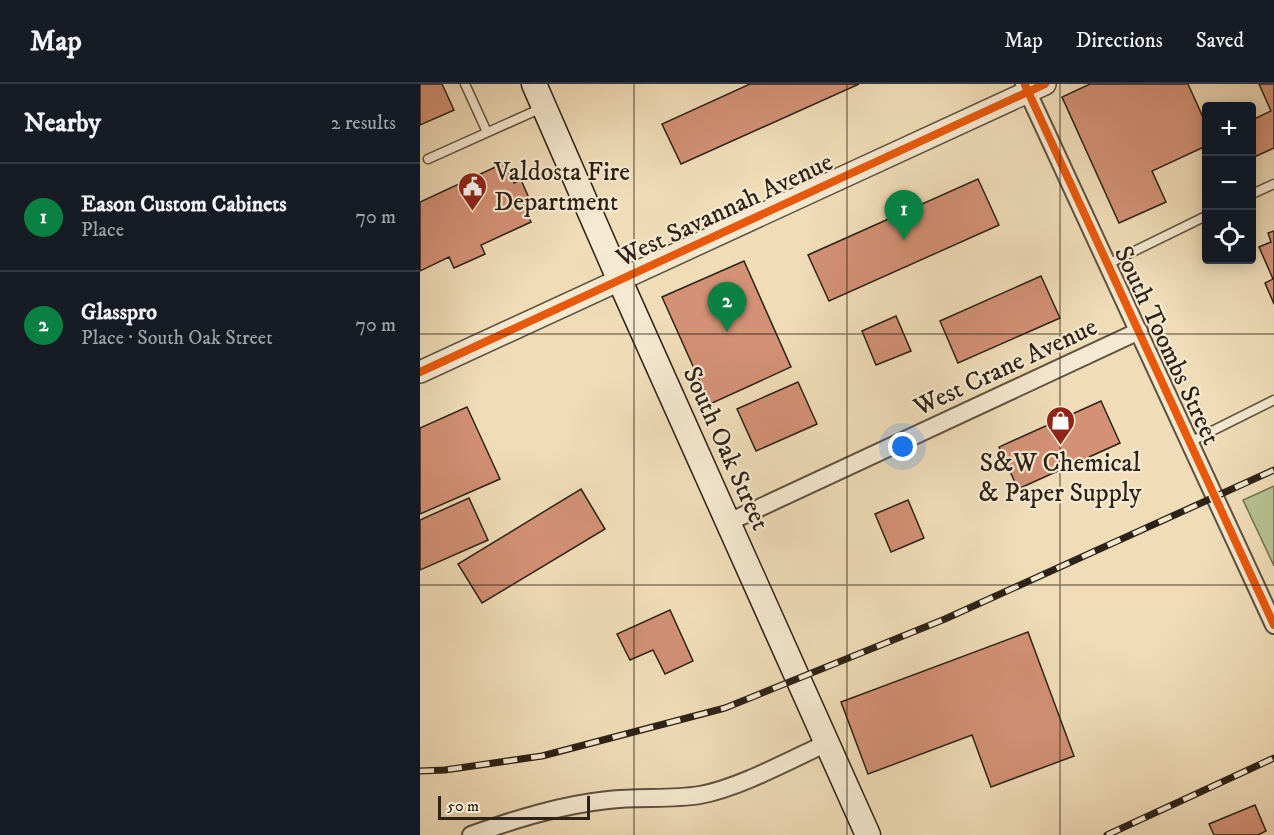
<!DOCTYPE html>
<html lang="en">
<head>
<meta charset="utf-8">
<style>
  :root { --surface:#171b24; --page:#242831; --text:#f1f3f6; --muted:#9ea1a6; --line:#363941; --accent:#0b8043 }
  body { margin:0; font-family:"IM FELL DW Pica",serif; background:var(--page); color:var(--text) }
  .controls { position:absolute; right:18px; top:18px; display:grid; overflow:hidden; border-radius:6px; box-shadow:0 3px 15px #0003 }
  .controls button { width:54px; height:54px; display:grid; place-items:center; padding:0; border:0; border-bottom:2px solid var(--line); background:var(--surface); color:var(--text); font:30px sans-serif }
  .scale { position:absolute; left:18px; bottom:15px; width:152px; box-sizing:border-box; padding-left:6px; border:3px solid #2d2217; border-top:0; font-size:16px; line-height:21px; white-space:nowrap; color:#2d2217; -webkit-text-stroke:4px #f5e9d1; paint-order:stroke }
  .you { position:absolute; left:483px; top:363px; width:21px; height:21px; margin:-15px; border:4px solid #fff; border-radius:50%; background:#1a73e8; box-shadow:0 0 0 9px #1a73e833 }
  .badge { display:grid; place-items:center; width:39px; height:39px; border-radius:50%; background:var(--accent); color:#fff; font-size:20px; font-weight:700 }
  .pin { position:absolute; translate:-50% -50px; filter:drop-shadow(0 2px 3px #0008) }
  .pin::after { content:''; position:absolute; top:32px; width:21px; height:18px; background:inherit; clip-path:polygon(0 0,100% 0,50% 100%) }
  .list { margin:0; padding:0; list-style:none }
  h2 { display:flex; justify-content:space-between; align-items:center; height:78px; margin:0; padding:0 24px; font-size:26px }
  h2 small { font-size:20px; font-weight:400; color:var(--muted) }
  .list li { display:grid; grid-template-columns:39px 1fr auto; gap:18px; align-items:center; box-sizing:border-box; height:108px; padding:0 24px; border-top:2px solid var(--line) }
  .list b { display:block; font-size:22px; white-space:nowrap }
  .list p { margin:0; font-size:20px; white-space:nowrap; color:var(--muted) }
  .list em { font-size:20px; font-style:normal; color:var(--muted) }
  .icon { flex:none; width:33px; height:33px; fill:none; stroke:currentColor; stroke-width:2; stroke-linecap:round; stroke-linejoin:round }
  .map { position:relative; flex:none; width:854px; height:751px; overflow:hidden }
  header { display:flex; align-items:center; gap:36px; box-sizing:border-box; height:84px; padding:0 30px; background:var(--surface); border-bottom:2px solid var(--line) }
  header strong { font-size:28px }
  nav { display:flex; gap:33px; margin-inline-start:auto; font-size:21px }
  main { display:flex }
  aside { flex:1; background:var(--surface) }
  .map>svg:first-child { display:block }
  .green { fill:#b6c292; stroke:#727254; stroke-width:1.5 }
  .building { fill:#d39175; stroke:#2d2217; stroke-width:1.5 }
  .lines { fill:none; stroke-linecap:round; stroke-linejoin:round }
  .service-casing { stroke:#5e513f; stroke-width:11 }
  .minor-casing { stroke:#5e513f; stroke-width:20 }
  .tertiary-casing { stroke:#5e513f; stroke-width:24 }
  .secondary-casing { stroke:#2d2217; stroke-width:27 }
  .service { stroke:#f5e9d1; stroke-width:8 }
  .minor { stroke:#f5e9d1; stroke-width:16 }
  .tertiary { stroke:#f5e9d1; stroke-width:21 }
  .secondary { stroke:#f5e9d1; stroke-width:24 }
  .rail-casing { stroke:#2d2217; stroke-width:7 }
  .rail { stroke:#f5e9d1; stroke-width:4.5; stroke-dasharray:14; stroke-linecap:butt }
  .cycleway-casing { stroke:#f5e9d1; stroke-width:11 }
  .cycleway { stroke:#e8590c; stroke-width:8 }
  .grid { fill:none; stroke:#2d2217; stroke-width:1.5; stroke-opacity:0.55 }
  .labels { text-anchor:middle; stroke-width:4.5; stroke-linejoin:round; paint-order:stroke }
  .poi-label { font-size:26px; fill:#2d2217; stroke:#f5e9d1; text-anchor:start }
  .street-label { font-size:26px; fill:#2d2217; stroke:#f5e9d1 }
</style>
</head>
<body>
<header>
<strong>Map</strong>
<nav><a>Map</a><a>Directions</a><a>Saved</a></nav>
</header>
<main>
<aside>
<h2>Nearby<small>2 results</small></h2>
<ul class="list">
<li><span class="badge">1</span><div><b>Eason Custom Cabinets</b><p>Place</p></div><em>70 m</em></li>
<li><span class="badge">2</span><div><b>Glasspro</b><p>Place · South Oak Street</p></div><em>70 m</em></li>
</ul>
</aside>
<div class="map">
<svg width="854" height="751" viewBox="0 0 854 751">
  <rect width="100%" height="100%" fill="#f0ddb8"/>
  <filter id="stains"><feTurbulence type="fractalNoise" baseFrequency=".00333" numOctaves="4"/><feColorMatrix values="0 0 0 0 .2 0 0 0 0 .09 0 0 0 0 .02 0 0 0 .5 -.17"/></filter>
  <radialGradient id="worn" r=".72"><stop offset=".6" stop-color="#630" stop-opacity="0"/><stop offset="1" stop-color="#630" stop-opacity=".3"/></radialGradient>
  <path class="green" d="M854,402V482L823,416Z"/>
  <g class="building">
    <path d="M0,0H22L34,26L0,41Z"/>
    <path d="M330,0H439L261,80L242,40Z"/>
    <path d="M670,0H768L786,40V62L732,87L746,118L699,139L642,13Z"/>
    <path d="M839,0H854V64L832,74V36L851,27Z"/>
    <path d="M84,79L94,99L101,96L109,114L102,117L111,138L61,161L65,170L34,184L29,173L0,187V118Z"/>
    <path d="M558,95L579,141L409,217L388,171Z"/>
    <path d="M854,147V220L845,199L853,195L839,163L851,158L848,149Z"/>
    <path d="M324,177L371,283L290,320L242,213Z"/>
    <path d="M621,192L640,234L538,279L520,237Z"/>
    <path d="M476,232L491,267L456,281L442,247Z"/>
    <path d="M378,298L397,340L336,367L317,325Z"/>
    <path d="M681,317L700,359L598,405L579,363Z"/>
    <path d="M47,323L80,395L0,430V344Z"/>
    <path d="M161,405L185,445L62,519L38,480Z"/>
    <path d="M49,414L68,456L0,486V436Z"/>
    <path d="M488,416L504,454L471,468L455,430Z"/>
    <path d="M250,526L273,577L245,590L233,566L210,576L197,550Z"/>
    <path d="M608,548L654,672L571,703L552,651L448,690L421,618Z"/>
    <path d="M835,721L846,747L838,751H794L789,740Z"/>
  </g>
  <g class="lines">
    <defs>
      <g id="service">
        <path d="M45,0L67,48"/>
        <path d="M8,75L124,23"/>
        <path d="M832,110L854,100"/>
        <path d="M688,180L786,132"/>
        <path d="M770,358L854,316"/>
      </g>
      <g id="minor">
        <path d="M604,0L854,541"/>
        <path d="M309,438L719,247"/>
        <path d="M51,751C96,735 141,721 188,716C219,712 249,716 280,711C319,704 370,676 407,659"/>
      </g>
      <path id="tertiary" d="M0,288L625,0"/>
      <path id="secondary" d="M114,0L200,197L448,751"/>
    </defs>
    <use href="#service" class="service-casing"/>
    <use href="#minor" class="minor-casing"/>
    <use href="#tertiary" class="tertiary-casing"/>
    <use href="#secondary" class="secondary-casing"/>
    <use href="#service" class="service"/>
    <use href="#minor" class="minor"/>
    <use href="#tertiary" class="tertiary"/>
    <use href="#secondary" class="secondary"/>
    <defs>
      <g id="rail">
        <path d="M0,687L25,686L122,672L305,624L525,535L854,386"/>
        <path d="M687,751L854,674"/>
      </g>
    </defs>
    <use href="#rail" class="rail-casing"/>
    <use href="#rail" class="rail"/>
    <defs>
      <g id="cycleway">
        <path d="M605,1L854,541"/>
        <path d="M0,288L625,0"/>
      </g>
    </defs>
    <use href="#cycleway" class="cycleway-casing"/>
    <use href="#cycleway" class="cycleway"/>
  </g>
  <path class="grid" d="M214,0V751M427,0V751M640,0V751M0,250H854M0,501H854"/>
  <defs>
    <symbol id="civic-pin" viewBox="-11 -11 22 30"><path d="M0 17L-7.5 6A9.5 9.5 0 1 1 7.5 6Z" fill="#8f2418" stroke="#f5e9d1"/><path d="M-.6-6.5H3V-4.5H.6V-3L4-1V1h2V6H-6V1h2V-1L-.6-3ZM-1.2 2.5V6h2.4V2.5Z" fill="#fff"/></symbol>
    <symbol id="shop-pin" viewBox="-11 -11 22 30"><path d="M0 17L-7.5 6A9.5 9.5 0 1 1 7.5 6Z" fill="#8f2418" stroke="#f5e9d1"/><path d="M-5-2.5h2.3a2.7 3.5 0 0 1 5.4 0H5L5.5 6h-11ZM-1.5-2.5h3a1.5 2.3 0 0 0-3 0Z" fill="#fff"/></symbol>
  </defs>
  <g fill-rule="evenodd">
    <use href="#civic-pin" x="36" y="86" width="33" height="45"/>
    <use href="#shop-pin" x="624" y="320" width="33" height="45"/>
  </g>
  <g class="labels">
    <g class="poi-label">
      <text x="74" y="96">Valdosta Fire<tspan x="74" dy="30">Department</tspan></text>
      <text x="640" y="387" text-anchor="middle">S&amp;W Chemical<tspan x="640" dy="30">&amp; Paper Supply</tspan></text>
    </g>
    <g class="street-label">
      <text transform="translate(304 125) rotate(-25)" y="9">West Savannah Avenue</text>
      <text transform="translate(748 261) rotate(65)" y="9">South Toombs Street</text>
      <text transform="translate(585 282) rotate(-25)" y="9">West Crane Avenue</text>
      <text transform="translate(307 364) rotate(66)" y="9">South Oak Street</text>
    </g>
  </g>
  <rect width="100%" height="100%" filter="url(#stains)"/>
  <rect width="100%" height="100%" fill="url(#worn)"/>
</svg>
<div class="controls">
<button>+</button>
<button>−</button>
<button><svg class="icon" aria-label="locate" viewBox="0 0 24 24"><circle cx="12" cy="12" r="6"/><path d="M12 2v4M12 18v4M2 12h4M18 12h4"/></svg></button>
</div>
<div class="scale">50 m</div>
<div class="you"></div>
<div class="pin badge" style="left:484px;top:156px">1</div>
<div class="pin badge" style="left:307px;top:248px">2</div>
</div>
</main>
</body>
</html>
